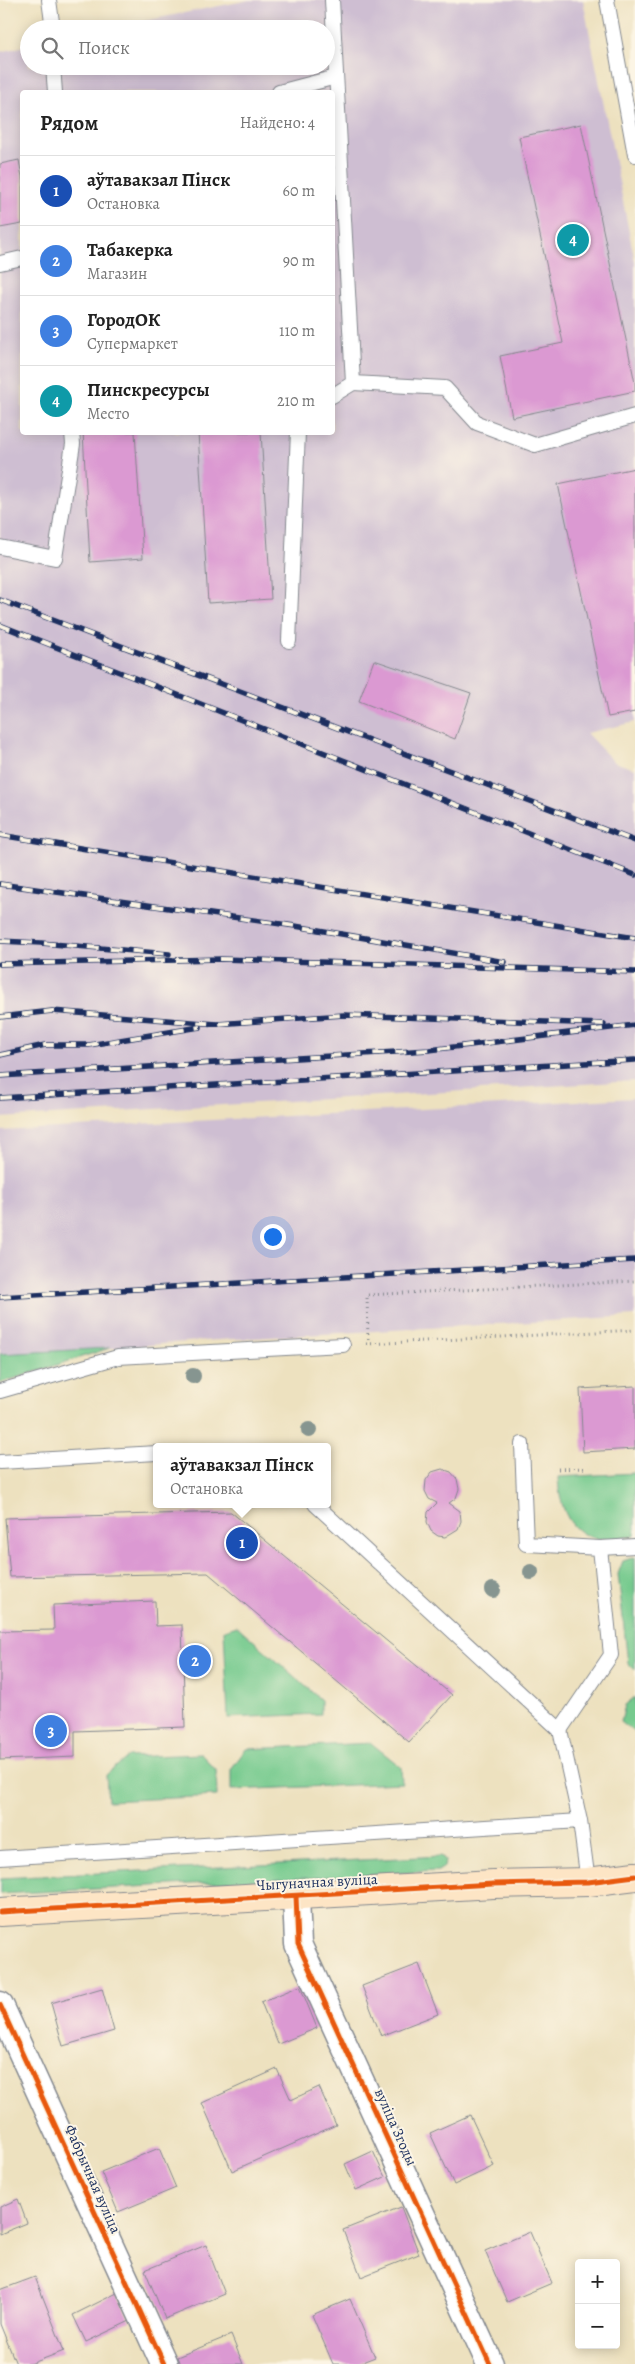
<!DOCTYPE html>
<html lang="ru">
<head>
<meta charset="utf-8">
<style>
  :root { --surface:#fff; --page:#f2f2f2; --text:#222; --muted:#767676; --line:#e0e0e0; --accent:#1f6fb2 }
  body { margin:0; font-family:Alegreya,serif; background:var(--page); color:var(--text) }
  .controls { position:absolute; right:15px; bottom:15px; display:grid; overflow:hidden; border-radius:5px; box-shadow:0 2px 12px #0003 }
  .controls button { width:45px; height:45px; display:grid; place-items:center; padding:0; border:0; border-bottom:1px solid var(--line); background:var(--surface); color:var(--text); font:25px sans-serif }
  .you { position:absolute; left:272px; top:1236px; width:18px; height:18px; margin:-12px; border:4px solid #fff; border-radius:50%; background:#1a73e8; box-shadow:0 0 0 8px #1a73e833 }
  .badge { display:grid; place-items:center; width:32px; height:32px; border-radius:50%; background:var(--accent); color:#fff; font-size:16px; font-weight:700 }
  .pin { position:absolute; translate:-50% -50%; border:2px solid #fff; box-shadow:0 1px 5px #0006 }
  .popup { position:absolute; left:153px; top:1443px; width:178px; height:65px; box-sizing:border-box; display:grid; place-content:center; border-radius:5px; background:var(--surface); filter:drop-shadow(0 1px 4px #0005); font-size:16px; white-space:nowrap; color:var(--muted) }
  .popup b { font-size:19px; color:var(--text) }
  .popup::after { content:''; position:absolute; left:50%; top:100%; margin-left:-10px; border:10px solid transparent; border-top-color:var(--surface) }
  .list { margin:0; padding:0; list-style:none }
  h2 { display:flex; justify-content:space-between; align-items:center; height:65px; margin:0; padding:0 20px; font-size:21px }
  h2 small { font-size:16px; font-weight:400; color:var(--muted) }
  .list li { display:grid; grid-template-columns:32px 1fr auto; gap:15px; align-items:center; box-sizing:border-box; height:70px; padding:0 20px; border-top:1px solid var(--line) }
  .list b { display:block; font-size:19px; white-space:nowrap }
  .list p { margin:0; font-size:16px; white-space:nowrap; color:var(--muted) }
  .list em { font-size:16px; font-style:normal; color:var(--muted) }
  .icon { flex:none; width:28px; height:28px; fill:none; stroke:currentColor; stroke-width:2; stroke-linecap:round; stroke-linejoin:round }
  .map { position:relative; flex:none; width:635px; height:2364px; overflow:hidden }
  .search { position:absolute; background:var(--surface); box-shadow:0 2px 12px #0003; left:20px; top:20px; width:315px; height:55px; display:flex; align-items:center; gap:12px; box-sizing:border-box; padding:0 18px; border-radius:28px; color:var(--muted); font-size:19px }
  .panel { position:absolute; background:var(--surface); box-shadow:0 2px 12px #0003; left:20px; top:90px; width:315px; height:345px; border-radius:5px }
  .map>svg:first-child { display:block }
  .industrial { fill:#cebed2; fill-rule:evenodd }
  .green { fill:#76ca8e; stroke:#487c76 }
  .building { fill:#db99d2 }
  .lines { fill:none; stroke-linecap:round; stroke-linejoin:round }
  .lane-casing { stroke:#84888e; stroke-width:16 }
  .street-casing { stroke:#84888e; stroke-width:29 }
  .secondary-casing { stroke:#84888e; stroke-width:30 }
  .path { stroke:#84888e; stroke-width:3; stroke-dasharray:1 4; stroke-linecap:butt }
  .lane { stroke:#fff; stroke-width:14 }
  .street { stroke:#fff; stroke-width:26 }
  .secondary { stroke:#fde5c5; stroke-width:28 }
  .rail-casing { stroke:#1b2f5e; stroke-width:5.5 }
  .rail { stroke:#fcf5e5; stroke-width:4; stroke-dasharray:11; stroke-linecap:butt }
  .cycleway-casing { stroke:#fcf5e5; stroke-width:8 }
  .cycleway { stroke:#e8590c; stroke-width:5 }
  .tree { fill:#869590 }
  .labels { text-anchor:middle; stroke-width:4; stroke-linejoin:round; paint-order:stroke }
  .street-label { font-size:15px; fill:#1b2f5e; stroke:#fcf5e5 }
</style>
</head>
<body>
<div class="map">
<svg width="635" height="2364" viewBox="0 0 635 2364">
  <rect width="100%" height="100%" fill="#fcf5e5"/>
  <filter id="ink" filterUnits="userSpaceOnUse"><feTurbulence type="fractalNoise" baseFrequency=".02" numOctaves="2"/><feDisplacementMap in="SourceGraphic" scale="10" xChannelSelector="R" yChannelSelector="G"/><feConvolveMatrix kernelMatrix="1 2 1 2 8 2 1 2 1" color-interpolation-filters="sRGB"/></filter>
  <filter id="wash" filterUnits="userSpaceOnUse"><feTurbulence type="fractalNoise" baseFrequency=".0096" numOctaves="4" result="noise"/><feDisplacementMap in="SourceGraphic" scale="20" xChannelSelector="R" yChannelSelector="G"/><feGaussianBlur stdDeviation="1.12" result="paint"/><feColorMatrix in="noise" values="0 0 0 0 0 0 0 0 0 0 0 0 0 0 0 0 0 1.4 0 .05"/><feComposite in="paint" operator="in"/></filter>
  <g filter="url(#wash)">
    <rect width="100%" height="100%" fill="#ede1bf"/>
    <g class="industrial">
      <path d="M249,0H583L635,262V722L586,733L614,762L635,769V1081L0,1118V52L29,45V66H326V29H104ZM22,92H332V432H22Z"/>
      <path d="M635,1098V1316L185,1342L0,1358V1131Z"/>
    </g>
    <g class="green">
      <path d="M110,1348L0,1383V1354Z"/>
      <path d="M635,1473V1536C622,1537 601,1542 588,1536C565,1527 559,1499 558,1477Z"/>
      <path d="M635,1557V1670L628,1663L618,1574L623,1561Z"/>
      <path d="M237,1626L321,1700V1714L228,1718L224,1630Z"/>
      <path d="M635,1697V1733L621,1722L625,1705Z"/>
      <path d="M371,1743L401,1767L402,1783L231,1790V1769L246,1749Z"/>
      <path d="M201,1754L216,1770L217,1796L108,1801L106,1775L128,1757Z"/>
      <path d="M441,1856L445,1860L444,1867L438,1871L0,1894V1878Z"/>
    </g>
    <g id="blocks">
      <g class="building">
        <path d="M581,124L635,383V391L512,417L500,356L563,343L519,137Z"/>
        <path d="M19,160L22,177V224L0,228V164Z"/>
        <path d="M83,432H135L143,558L90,562Z"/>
        <path d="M198,432H261L271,599L208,603Z"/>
        <path d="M635,468V712L608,717L558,484Z"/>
        <path d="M374,660L471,693L455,739L359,701Z"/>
        <path d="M635,1386V1449L583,1452L580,1389Z"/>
        <path d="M442,1469L451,1472L457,1479L459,1489L456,1498L449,1503L460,1511L461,1521L458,1529L445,1537L438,1536L431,1531L427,1522L428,1512L437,1503L429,1499L425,1491L426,1480L432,1472Z"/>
        <path d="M231,1512L452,1695L409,1742L208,1573L10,1577L5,1518Z"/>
        <path d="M155,1601L156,1626L182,1625L185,1727L75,1731V1757L0,1760V1631L54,1630L53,1605Z"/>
        <path d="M419,1964L438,2014L381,2036L362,1986Z"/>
        <path d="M300,1986L317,2028L278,2044L261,2002Z"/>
        <path d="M102,1988L114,2031L63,2046L51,2003Z"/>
        <path d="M277,2069L291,2100L319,2087L336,2125L232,2171L202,2103Z"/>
        <path d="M470,2115L494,2166L454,2185L430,2133Z"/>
        <path d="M159,2148L176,2188L118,2212L101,2172Z"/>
        <path d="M373,2151L385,2177L356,2190L345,2164Z"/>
        <path d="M18,2199L27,2223L0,2234V2207Z"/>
        <path d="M401,2207L419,2254L361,2277L343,2230Z"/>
        <path d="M530,2232L552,2283L507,2302L485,2251Z"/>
        <path d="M206,2245L225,2294L165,2319L145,2270Z"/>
        <path d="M35,2277L64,2351L30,2364H16L0,2324V2290Z"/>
        <path d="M117,2293L130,2321L86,2342L73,2315Z"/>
        <path d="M350,2299L375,2357L357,2364H333L312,2315Z"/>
        <path d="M231,2335L243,2364H180L177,2357Z"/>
      </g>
    </g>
  </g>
  <g filter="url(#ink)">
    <use href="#blocks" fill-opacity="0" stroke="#84888e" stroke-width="1"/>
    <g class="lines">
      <defs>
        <g id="lane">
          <path d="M49,0L53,29"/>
          <path d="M332,0L353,383L332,396"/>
          <path d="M607,0L635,155"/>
          <path d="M53,66L55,92"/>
          <path d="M279,92L336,77"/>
          <path d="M0,263L22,258"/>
          <path d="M353,383L445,388L477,423L535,445L635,416"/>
          <path d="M0,547L55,558L73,444L72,432"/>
          <path d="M289,641L298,432"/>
          <path d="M0,1391L118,1357L343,1345"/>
          <path d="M522,1444L526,1544L600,1548L611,1655L560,1730"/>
          <path d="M0,1462L157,1453"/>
          <path d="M315,1504L560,1730L580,1821L588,1882"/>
          <path d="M600,1548L635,1546"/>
          <path d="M0,1858L580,1821"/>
        </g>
        <g id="street">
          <path d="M296,1896L298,1944L490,2364"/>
          <path d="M0,2005L164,2364"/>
        </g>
        <path id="secondary" d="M0,1912L493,1884L588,1882L635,1876"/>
      </defs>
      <use href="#lane" class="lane-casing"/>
      <use href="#street" class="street-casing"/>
      <use href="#secondary" class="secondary-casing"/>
      <g class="path">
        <path d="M368,1339L367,1295L635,1281"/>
        <path d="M366,1344L635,1330"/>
        <path d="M558,1469L587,1468"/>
      </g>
      <use href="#lane" class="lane"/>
      <use href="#street" class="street"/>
      <use href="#secondary" class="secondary"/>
      <defs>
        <g id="rail">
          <path d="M0,600L635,841"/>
          <path d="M0,625L635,875"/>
          <path d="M0,835L635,938"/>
          <path d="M0,884L295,926L505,962"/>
          <path d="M0,941L41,943L169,954"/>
          <path d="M0,964L221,959L635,972"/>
          <path d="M0,1017L52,1011L217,1024L344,1015L604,1024"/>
          <path d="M0,1055L45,1045H89L200,1027"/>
          <path d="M0,1076L429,1050L635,1025"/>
          <path d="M0,1098L635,1060"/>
          <path d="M0,1297L635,1260"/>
        </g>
      </defs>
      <use href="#rail" class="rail-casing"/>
      <use href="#rail" class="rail"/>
      <defs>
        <g id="cycleway">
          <path d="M296,1896L298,1944L490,2364"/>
          <path d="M0,1912L493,1884L588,1882L635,1876"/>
          <path d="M0,2005L164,2364"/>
        </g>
      </defs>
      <use href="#cycleway" class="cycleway-casing"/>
      <use href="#cycleway" class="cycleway"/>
    </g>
    <g class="tree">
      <circle cx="193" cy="1376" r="8"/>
      <circle cx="309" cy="1430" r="8"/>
      <circle cx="531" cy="1572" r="8"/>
      <circle cx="493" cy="1590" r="8"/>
    </g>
  </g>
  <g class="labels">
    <g class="street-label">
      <text transform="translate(317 1882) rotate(-3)" y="5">Чыгуначная вуліца</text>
      <text transform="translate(396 2127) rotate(66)" y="5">вуліца Згоды</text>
      <text transform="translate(93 2179) rotate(66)" y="5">Фабрычная вуліца</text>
    </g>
  </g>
</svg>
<div class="controls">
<button>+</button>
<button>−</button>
</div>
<div class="you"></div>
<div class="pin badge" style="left:242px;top:1543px;background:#1a4fb4">1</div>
<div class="popup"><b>аўтавакзал Пінск</b>Остановка</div>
<div class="pin badge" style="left:195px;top:1661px;background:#3f7fe0">2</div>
<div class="pin badge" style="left:51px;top:1731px;background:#3f7fe0">3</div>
<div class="pin badge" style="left:573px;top:240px;background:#0f9aa8">4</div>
<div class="search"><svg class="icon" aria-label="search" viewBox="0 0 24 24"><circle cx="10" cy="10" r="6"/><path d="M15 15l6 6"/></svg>Поиск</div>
<section class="panel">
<h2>Рядом<small>Найдено: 4</small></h2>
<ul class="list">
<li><span class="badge" style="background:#1a4fb4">1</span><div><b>аўтавакзал Пінск</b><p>Остановка</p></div><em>60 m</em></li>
<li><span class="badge" style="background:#3f7fe0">2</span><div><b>Табакерка</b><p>Магазин</p></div><em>90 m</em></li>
<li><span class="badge" style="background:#3f7fe0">3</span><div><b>ГородОК</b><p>Супермаркет</p></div><em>110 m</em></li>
<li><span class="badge" style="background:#0f9aa8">4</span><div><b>Пинскресурсы</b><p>Место</p></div><em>210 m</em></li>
</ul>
</section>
</div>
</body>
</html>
